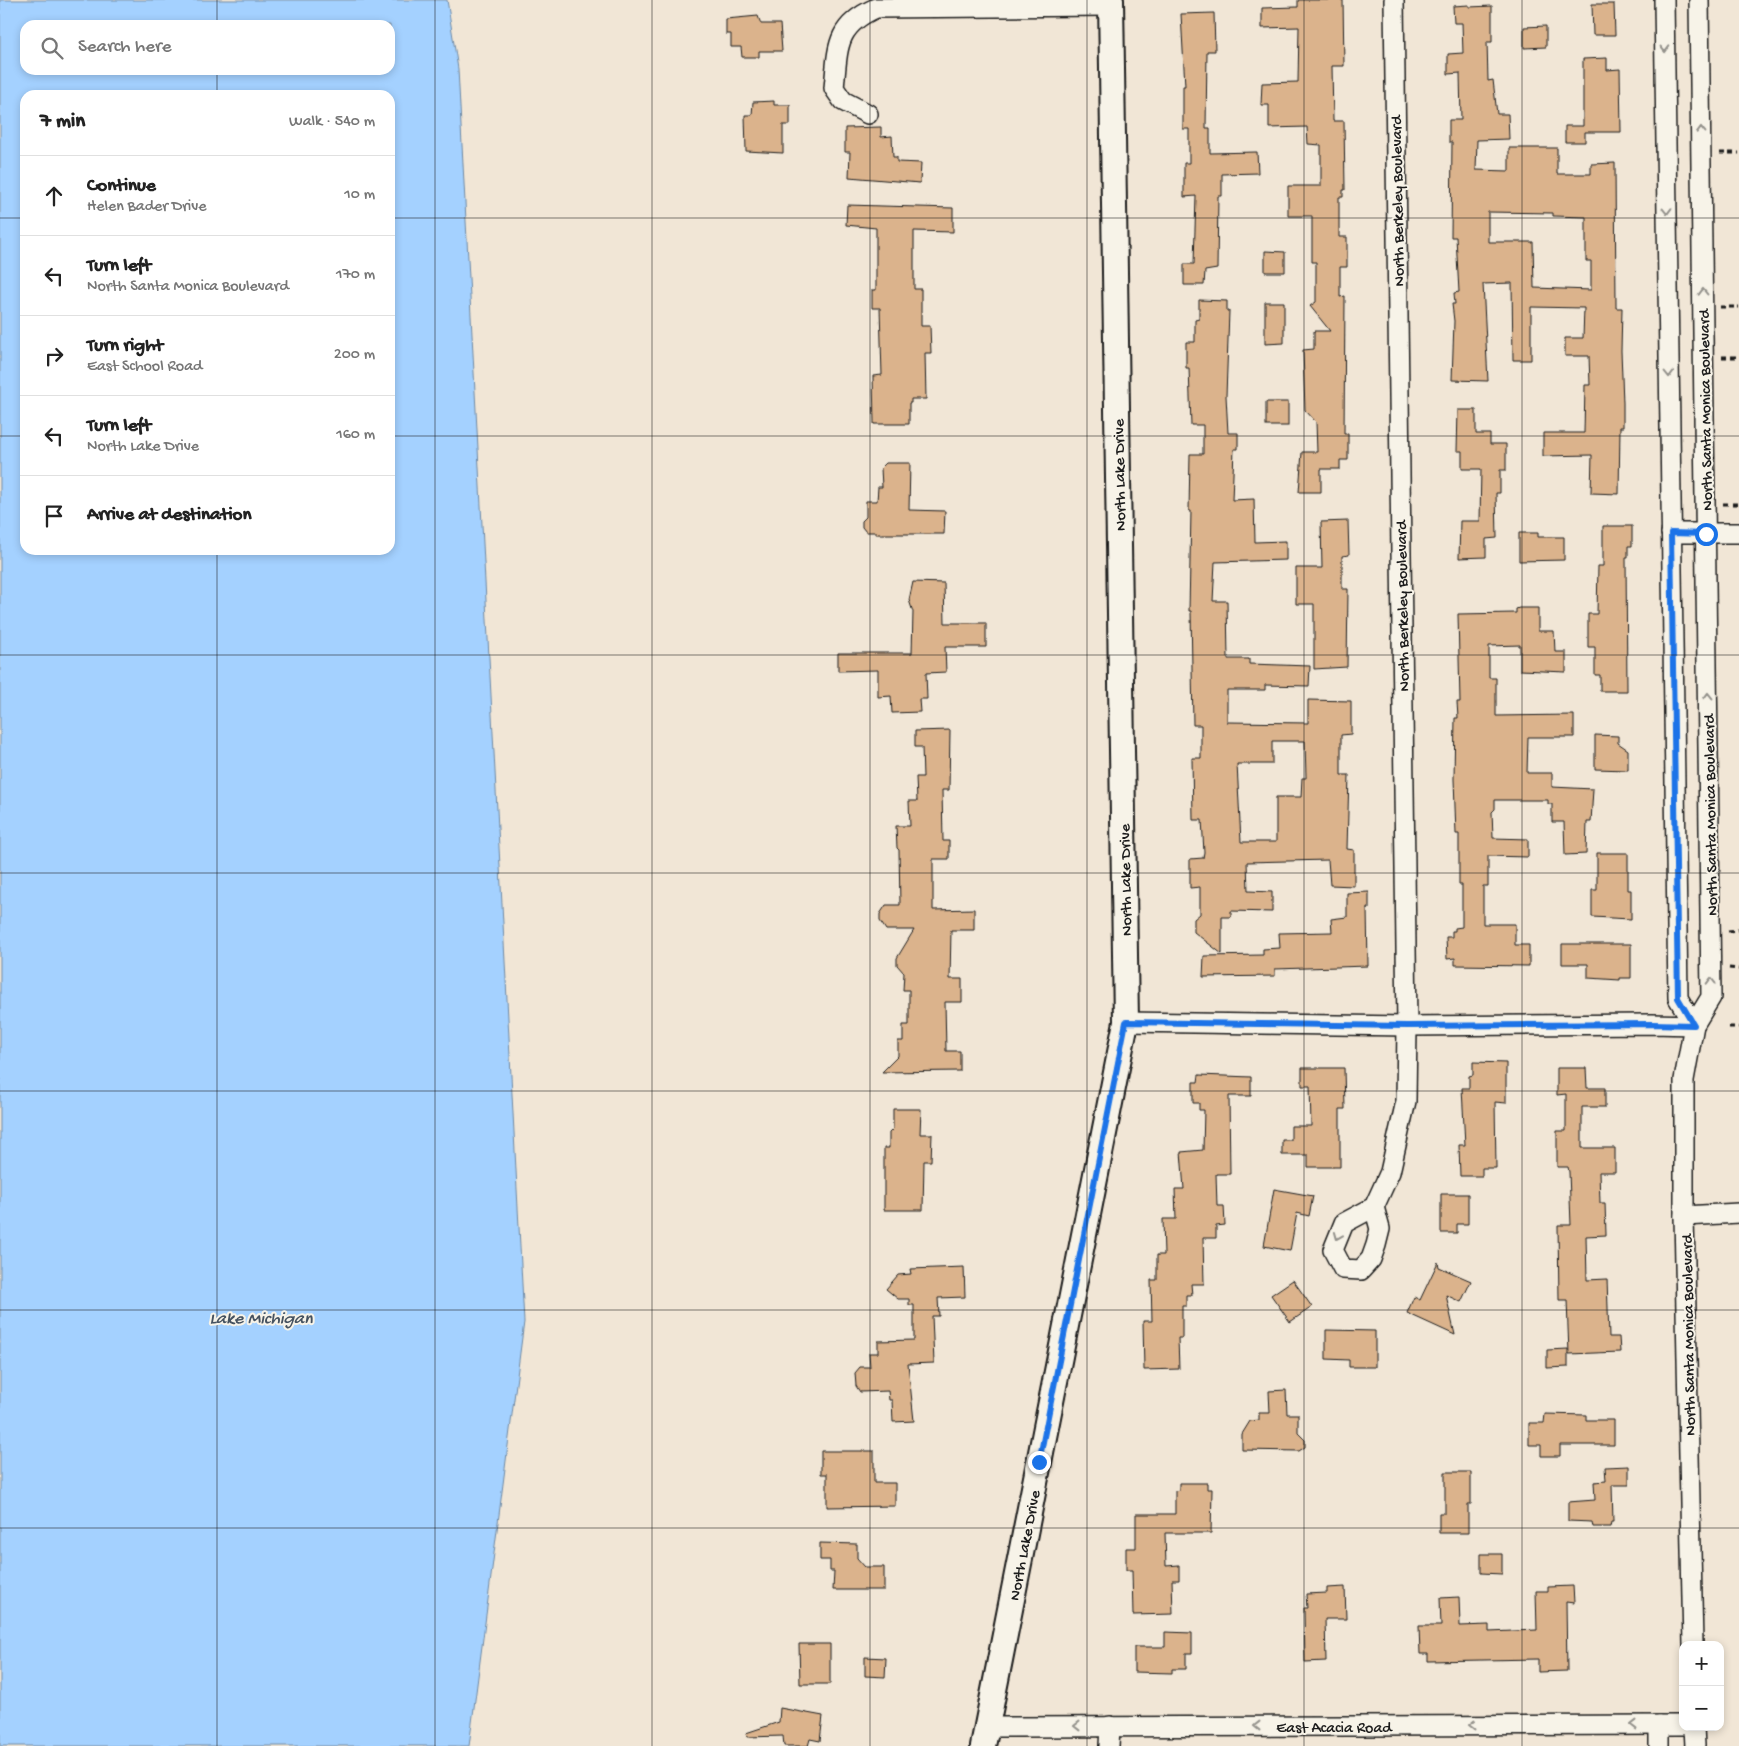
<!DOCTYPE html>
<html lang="en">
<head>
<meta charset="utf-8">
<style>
  :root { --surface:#fff; --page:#f6f6f6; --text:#222; --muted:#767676; --line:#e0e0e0 }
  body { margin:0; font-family:"Gochi Hand",sans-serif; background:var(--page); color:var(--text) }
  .controls { position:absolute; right:15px; bottom:15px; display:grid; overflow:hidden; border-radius:10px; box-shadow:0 2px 8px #0003 }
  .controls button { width:45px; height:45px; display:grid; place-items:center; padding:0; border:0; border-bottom:1px solid var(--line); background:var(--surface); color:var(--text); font:25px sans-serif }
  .stop { position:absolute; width:15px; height:15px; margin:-11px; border:4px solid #1a73e8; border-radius:50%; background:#fff }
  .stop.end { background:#1a73e8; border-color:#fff; box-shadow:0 1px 5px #0008 }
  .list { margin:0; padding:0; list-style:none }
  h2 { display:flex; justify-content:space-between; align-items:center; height:65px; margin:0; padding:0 20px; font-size:21px }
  h2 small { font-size:16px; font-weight:400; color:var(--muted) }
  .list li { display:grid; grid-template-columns:32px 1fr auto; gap:15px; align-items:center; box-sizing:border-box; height:80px; padding:0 20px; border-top:1px solid var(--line) }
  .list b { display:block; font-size:19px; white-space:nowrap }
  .list p { margin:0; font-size:16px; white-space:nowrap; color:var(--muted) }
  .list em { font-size:16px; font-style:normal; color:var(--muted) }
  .icon { flex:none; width:28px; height:28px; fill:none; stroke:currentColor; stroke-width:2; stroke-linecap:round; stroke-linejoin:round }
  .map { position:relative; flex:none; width:1739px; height:1746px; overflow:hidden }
  .search { position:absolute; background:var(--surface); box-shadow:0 2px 8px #0003; left:20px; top:20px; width:375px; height:55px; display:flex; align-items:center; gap:12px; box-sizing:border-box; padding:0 18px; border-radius:15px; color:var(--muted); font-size:19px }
  .panel { position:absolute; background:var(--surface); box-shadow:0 2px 8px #0003; left:20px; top:90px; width:375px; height:465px; border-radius:15px }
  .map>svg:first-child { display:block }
  .water { fill:#a4d1ff; stroke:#6e89a4; fill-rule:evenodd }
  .building { fill:#dbb38c; stroke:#1c1c1c; fill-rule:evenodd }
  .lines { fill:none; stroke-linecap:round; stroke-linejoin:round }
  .minor-casing { stroke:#1c1c1c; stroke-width:22 }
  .major-casing { stroke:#1c1c1c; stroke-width:28 }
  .path { stroke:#1c1c1c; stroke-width:3; stroke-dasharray:5 4; stroke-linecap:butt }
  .minor { stroke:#f7f3e8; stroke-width:19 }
  .major { stroke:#f7f3e8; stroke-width:24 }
  .oneway { stroke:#94928c }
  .route { stroke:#1a73e8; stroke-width:6 }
  .grid { fill:none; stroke:#1c1c1c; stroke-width:1; stroke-opacity:0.55 }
  .labels { text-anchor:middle; stroke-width:4; stroke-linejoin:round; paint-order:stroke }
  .street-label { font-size:16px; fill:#1c1c1c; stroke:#f7f3e8 }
  .water-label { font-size:18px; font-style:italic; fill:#455260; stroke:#f7f3e8 }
</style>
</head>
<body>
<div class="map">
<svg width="1739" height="1746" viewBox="0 0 1739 1746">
  <rect width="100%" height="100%" fill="#f1e6d6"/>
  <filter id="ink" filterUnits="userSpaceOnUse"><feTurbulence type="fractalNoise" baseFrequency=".02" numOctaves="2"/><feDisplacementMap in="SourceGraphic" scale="10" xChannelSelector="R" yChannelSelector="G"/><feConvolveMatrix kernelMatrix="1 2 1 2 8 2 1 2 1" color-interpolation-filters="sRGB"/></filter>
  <g filter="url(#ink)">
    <path class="water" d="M0,0H447L458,69L524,1322L469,1746H0ZM25,25H390V70H25ZM25,95H390V550H25Z"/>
    <g class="building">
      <path d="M1298,0H1343L1344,66H1332L1333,121H1344L1345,190H1343V197H1339V237H1347V267H1340V297L1345,296L1344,434H1348V460H1340V469H1321V492H1299L1302,452H1317L1316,422L1305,410L1303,350L1314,349V331H1330L1310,306L1316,302V262H1312V216H1288V186H1321V145L1308,144L1307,127L1269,128V105H1261L1262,83L1298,82L1299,27L1262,28V8L1298,7Z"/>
      <path d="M1592,4H1614L1615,35H1593Z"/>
      <path d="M1469,5V7L1492,6V42H1487L1488,81L1493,80L1497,114H1508L1509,139L1477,140L1476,170L1509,171V148H1557V174H1591V164L1615,163L1616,308H1622L1621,351L1623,403V427H1620L1619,494L1591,493L1592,455L1543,456V433H1584L1585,385H1590L1589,356H1565V338H1583L1584,308L1531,307V360H1513L1512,283L1483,284L1488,381L1452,380L1454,321L1452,304H1455L1454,293L1459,292L1456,237H1451L1452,142H1449V120H1461L1460,73L1448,74V54L1463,53L1462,23H1454L1453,6ZM1488,212L1553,213V216L1586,217V261H1591V290L1534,288L1533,242H1488Z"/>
      <path d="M1214,13L1215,51H1207L1206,128H1210V153L1257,152L1258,173L1222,174V196H1218L1217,269L1205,271L1204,285H1184V264H1194L1196,196L1184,197V163H1189V129H1183V86H1185L1181,14Z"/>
      <path d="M758,16L761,24H780L782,51H759V57H742L741,47H731V34H726V19Z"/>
      <path d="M1546,26V47L1524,48V27Z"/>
      <path d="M1607,58V70L1620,69L1621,132H1585V142H1565V126H1583V59Z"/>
      <path d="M774,101V105H790V125H783V153L746,151L745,115H752L753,102Z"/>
      <path d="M881,127V137L892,136L893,157H897V162L921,163L920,183L849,177L850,152H845V128Z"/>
      <path d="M847,205L953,208V232L914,231V289H921V326H930L931,353H925L926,399H911V403H909V424H874L873,376L882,375L880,308H872V290H876V228L846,225Z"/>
      <path d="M1265,251L1285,252V272H1265Z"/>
      <path d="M1199,300L1227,301V311H1229L1226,396L1228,433H1238V449H1234L1232,500L1254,499L1255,542L1286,541V560L1215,562L1213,601H1227L1228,659H1249V664L1310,666L1309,686L1265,685V690H1227V722L1308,723V700L1351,701V734L1341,735V775H1349L1347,849L1354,850V886L1330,885L1328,860L1247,862L1248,891L1272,892V912L1231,911V917H1222V954L1194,932V919L1200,914V887L1190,888V859L1203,858L1204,852L1202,820H1193L1192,758H1201V725H1193L1191,611H1189L1191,511H1189L1190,454H1203V425H1191L1189,368H1186V342H1195V320L1199,319ZM1272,741H1305L1306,778H1302L1301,797H1276V842H1241L1237,764H1272Z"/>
      <path d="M1265,302H1284V343L1265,344Z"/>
      <rect x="1266" y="402" width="22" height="24"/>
      <path d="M1458,410H1476V434H1490V444H1506V470H1500V493H1496L1497,538L1486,539V557L1459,558L1460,521H1480L1481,469H1462V451H1457Z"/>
      <path d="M886,463H910L909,510L945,511L944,534H876V532H866L862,527V521L866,517V501H877L878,487H882L881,468Z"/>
      <path d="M1348,521L1349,555L1342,556V589H1348L1347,667L1314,669V604H1296V568H1322L1321,522Z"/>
      <path d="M1603,526H1632V546H1628V558H1626L1627,691H1600V675H1595V647H1588V614H1597L1598,566H1603Z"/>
      <path d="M1519,533H1538V537H1564V560L1519,561Z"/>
      <path d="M913,582L944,583L945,623H986V647H945L946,672L926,673L927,699H919L920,712L892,713L891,696L878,697V670L838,671V653H912L913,612L909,600Z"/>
      <path d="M1519,608H1538V631H1554L1555,652H1566V672L1520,670V645L1489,646V678H1496V716L1574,715V737H1528L1527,773H1552V787L1593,789L1591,822H1587L1586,854L1565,855L1564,822H1552V804H1548V800H1495V809L1492,812L1493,838L1528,839V857L1488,856V886H1483V924H1515V945H1529V966L1455,965V958L1447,959L1446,937H1452V931H1455V928L1462,927V885H1459V834H1456L1454,779L1455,718H1458L1457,702H1460L1458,614L1516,613V609Z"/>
      <path d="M950,730L949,790H942L943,841H949V859H933V910L974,909V930H951L950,979H962V1002H945L946,1051H960V1071L882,1072L898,1056V1041H903V1025H909V990H903L904,973L897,965V958L914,930H886L880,921V914L886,905H900L899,850L897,848L896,826H910L909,801H917L916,777H923L922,747H915V731Z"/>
      <path d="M1595,735L1618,736V743L1628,750V770L1595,769Z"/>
      <path d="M1597,853H1628V890H1631V919L1592,917V890H1597Z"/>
      <path d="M1369,892V909H1367L1368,966L1275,969V976L1203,977L1204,956L1263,955V949L1280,948L1279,933L1332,932L1331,919L1347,917V893Z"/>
      <path d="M1562,944H1631V978H1620V980L1588,978V964H1562Z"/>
      <path d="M1473,1062L1506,1063V1103L1495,1102L1496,1168H1482V1176H1460L1459,1145H1465L1462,1088H1469V1076L1473,1075Z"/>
      <path d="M1302,1068H1344L1345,1109H1340V1167H1308V1155H1282V1140H1291V1126H1311L1310,1086H1302Z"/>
      <path d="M1557,1068H1586L1587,1088H1605V1107H1582V1148H1615V1172H1599L1600,1203H1605L1606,1235L1586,1236L1587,1280L1607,1279L1609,1337H1619L1620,1352L1569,1354L1567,1300H1559L1558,1225H1571L1569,1172L1568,1167H1557V1131H1566V1094L1557,1095Z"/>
      <path d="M1199,1075L1251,1077V1096H1229L1230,1174H1216L1217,1206H1224L1225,1225L1216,1226V1238H1203L1204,1284H1191L1192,1295H1186V1306H1182V1338H1178L1179,1369L1144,1370L1143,1321H1152L1151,1280H1157V1255H1164L1163,1219H1176L1175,1189H1184L1181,1152L1203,1150L1204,1110H1199V1103H1193V1082H1198Z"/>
      <path d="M893,1109H921L920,1134H932L931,1161H924L923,1210H884V1148H889V1133L893,1129Z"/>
      <path d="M1274,1189L1313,1196L1309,1216L1297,1213L1290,1251L1264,1246Z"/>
      <path d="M1441,1194H1468V1224H1457V1233H1441Z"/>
      <path d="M1438,1262L1439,1267L1471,1281L1461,1302L1446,1295L1455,1335L1407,1313L1414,1297L1420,1300Z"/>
      <path d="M964,1267L965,1297L938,1298L939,1316H932L934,1363L908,1364L914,1421L893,1422L892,1400H889L888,1391L860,1392L856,1386L855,1373L860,1367H870L869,1353H878V1341L914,1340V1305H909V1299H898L886,1289L898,1275L911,1274L910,1269Z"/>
      <path d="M1293,1280L1312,1307L1290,1322L1271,1295Z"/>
      <path d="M1326,1330L1375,1331V1367H1349V1360L1326,1359Z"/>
      <path d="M1568,1349V1367L1547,1368V1350Z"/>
      <path d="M1286,1390L1287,1414H1298V1433L1305,1440V1447L1299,1451L1242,1450V1434L1250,1421L1259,1420V1413H1270L1269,1391Z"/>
      <path d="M1545,1414L1586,1415V1420H1614V1445H1560V1456H1541V1445H1529V1423H1544Z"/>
      <path d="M821,1451H874V1483H895V1506L827,1507V1474H821Z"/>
      <path d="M1629,1466V1485H1612L1613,1522H1611L1610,1527H1593L1592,1522L1568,1521V1502L1595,1500L1594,1482L1606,1481L1605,1467Z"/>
      <path d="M1445,1472H1471V1504H1468V1533H1439V1513H1445Z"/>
      <path d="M1179,1483H1207V1489H1212L1211,1533H1165L1166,1566L1179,1565V1580H1172L1173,1614L1133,1615L1132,1570H1126V1548H1136V1514H1175V1491L1179,1490Z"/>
      <path d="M820,1543L857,1544V1558L865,1567H884V1590H833L834,1571H830V1560H820Z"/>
      <path d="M1481,1554H1502V1574L1481,1573Z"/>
      <path d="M1573,1586L1574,1603L1566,1602L1567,1671L1538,1672V1659L1428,1661V1654H1420L1419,1626H1441L1440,1598L1459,1597L1460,1626L1489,1625V1632L1537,1630L1536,1591H1548V1587Z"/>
      <path d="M1345,1587L1346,1619H1325L1326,1661L1305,1662L1304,1608H1307L1306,1594L1327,1593V1588Z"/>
      <path d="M1165,1632L1192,1633V1653H1186V1669H1172V1673L1134,1672V1647H1165Z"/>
      <path d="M799,1644H830V1684H800Z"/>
      <path d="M865,1657L886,1658L885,1677L865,1676Z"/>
      <path d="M780,1708L823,1716L820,1741L810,1739L808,1746H784L783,1736L747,1737L746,1733L779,1722Z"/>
    </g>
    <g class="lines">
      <defs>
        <g id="minor">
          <path d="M1664,0L1678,998L1694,1025"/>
          <path d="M868,114L843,101L834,88C838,48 835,26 876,8L1111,6"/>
          <path d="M1671,533H1739"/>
          <path d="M1126,1022L1407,1026L1652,1024L1694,1025"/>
          <path d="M1374,1207L1344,1223L1333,1250L1343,1269L1361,1270L1371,1259L1376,1245L1380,1229L1374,1207L1390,1172L1406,1101L1407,1026L1394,0"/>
          <path d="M1684,1216L1739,1213"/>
          <path d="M1693,1645L1684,1216V1080L1694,1025L1711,997L1699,0"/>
          <path d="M986,1727L1683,1725"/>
          <path d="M1694,1727L1695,1746"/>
          <path d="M1109,1746L1110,1726"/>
          <path d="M1659,1746V1725"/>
        </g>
        <path id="major" d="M983,1746L1126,1022L1111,0"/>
      </defs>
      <use href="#minor" class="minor-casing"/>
      <use href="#major" class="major-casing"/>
      <g class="path">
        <path d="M1720,153H1739"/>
        <path d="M1720,307H1739"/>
        <path d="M1722,357H1739"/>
        <path d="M1723,504H1739"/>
        <path d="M1728,931L1739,930"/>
        <path d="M1729,968L1739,969"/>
        <path d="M1729,1027H1739"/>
      </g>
      <use href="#minor" class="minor"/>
      <use href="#major" class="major"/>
    </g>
    <defs><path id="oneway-chevron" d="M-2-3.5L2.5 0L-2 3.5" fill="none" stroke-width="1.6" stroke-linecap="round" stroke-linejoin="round" transform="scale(1.25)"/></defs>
    <g class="oneway">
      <use href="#oneway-chevron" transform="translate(1665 49) rotate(89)"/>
      <use href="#oneway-chevron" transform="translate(1701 130) rotate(-91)"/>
      <use href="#oneway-chevron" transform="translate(1667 211) rotate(89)"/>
      <use href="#oneway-chevron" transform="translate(1703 292) rotate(-91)"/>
      <use href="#oneway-chevron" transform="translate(1669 374) rotate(89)"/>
      <use href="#oneway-chevron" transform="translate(1708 696) rotate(-91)"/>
      <use href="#oneway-chevron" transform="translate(1711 981) rotate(-91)"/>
      <use href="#oneway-chevron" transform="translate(1338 1236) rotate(112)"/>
      <use href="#oneway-chevron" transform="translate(1472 1725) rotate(180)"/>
      <use href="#oneway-chevron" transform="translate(1634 1725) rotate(180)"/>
      <use href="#oneway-chevron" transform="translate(1077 1726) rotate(180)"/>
      <use href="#oneway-chevron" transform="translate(1257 1726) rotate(180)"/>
    </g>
  </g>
  <g class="lines" filter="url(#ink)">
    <path class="route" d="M1039,1462L1126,1022L1407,1026L1652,1024L1694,1025L1678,998L1671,533L1706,534"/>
  </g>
  <path class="grid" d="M217,0V25M435,0V1746M652,0V1746M870,0V1746M1087,0V1746M1304,0V1746M1522,0V1746M217,70V95M0,218H25M390,218H1739M0,436H25M390,436H1739M217,550V1746M0,655H1739M0,873H1739M0,1091H1739M0,1310H1739M0,1528H1739"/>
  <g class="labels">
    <g class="street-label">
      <text transform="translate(1396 201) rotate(-91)" y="6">North Berkeley Boulevard</text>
      <text transform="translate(1704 410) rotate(-91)" y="6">North Santa Monica Boulevard</text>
      <text transform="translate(1118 475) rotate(-91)" y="6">North Lake Drive</text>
      <text transform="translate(1401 606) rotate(-91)" y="6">North Berkeley Boulevard</text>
      <text transform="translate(1709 815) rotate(-91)" y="6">North Santa Monica Boulevard</text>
      <text transform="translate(1124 880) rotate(-91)" y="6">North Lake Drive</text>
      <text transform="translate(1687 1335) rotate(-91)" y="6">North Santa Monica Boulevard</text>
      <text transform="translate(1023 1545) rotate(-79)" y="6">North Lake Drive</text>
      <text x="1334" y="1732">East Acacia Road</text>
    </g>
    <g class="water-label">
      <text x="261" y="1323">Lake Michigan</text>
    </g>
  </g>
</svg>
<div class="controls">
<button>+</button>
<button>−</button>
</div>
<div class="stop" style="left:1706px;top:534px"></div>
<div class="stop end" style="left:1039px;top:1462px"></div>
<div class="search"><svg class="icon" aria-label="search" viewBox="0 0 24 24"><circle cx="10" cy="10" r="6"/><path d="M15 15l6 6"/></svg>Search here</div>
<section class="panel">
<h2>7 min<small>Walk · 540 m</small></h2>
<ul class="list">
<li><svg class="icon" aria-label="ahead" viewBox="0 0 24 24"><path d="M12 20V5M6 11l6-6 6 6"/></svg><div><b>Continue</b><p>Helen Bader Drive</p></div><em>10 m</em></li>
<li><svg class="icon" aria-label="left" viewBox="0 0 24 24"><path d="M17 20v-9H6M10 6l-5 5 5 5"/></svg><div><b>Turn left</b><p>North Santa Monica Boulevard</p></div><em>170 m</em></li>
<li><svg class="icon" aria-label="right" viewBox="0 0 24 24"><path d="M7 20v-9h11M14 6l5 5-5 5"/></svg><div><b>Turn right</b><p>East School Road</p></div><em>200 m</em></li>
<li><svg class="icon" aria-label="left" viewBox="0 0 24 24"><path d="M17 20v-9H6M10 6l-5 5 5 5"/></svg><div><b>Turn left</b><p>North Lake Drive</p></div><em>160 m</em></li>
<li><svg class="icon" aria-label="arrive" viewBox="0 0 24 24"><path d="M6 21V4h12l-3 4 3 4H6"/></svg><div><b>Arrive at destination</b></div></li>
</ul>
</section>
</div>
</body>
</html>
